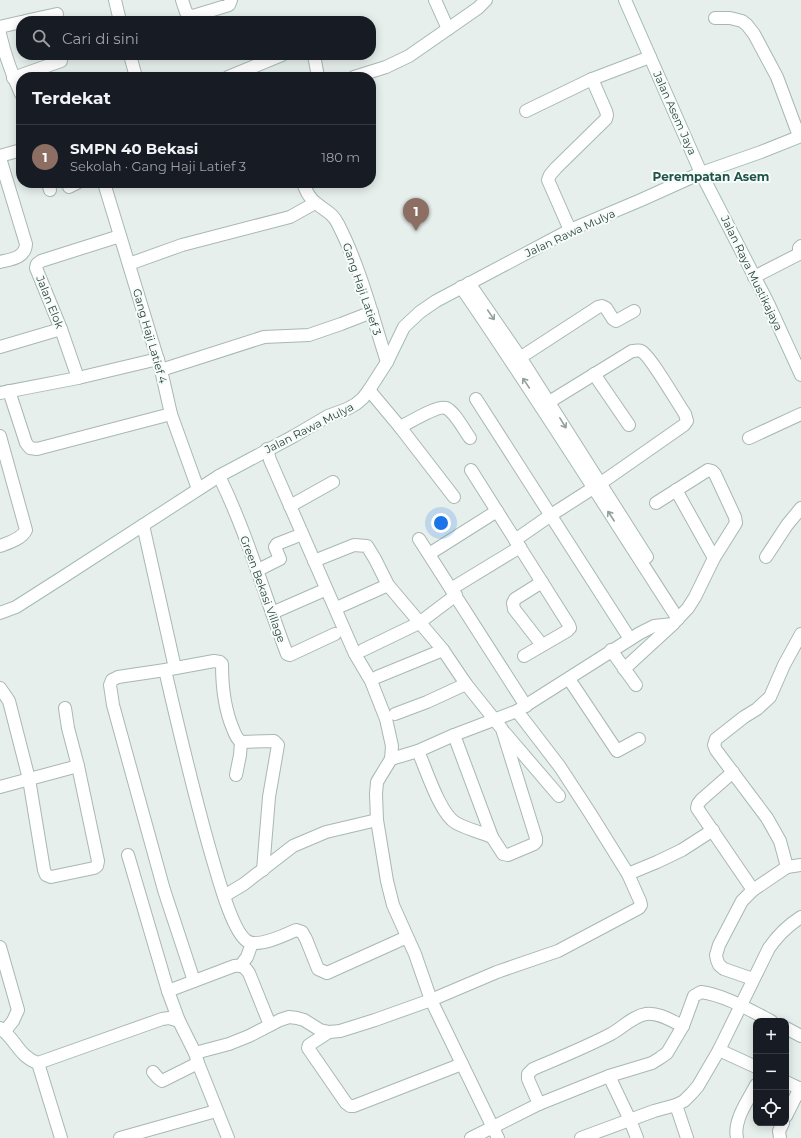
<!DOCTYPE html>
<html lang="id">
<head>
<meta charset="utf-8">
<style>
  :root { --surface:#171b24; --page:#242831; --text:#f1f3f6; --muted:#9ea1a6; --line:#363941; --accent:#d93025 }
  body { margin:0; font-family:Montserrat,sans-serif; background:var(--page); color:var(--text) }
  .controls { position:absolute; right:12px; bottom:12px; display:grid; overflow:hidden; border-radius:8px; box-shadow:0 2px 10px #0003 }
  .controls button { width:36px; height:36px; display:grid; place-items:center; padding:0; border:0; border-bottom:1px solid var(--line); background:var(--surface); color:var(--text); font:20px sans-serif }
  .you { position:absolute; left:441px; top:523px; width:14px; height:14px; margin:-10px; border:3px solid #fff; border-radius:50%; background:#1a73e8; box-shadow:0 0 0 6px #1a73e833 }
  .badge { display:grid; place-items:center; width:26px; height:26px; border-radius:50%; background:var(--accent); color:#fff; font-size:13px; font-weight:700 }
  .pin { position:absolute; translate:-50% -33px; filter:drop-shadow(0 1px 2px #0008) }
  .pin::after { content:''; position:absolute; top:21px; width:14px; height:12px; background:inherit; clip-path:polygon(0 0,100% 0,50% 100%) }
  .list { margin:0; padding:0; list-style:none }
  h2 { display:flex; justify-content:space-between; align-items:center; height:52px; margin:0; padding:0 16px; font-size:17px }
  h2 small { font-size:13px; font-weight:400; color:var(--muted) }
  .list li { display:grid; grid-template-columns:26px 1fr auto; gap:12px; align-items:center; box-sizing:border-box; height:64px; padding:0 16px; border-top:1px solid var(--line) }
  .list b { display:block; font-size:15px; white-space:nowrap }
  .list p { margin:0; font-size:13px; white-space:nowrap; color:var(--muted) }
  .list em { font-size:13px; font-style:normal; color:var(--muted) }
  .icon { flex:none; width:22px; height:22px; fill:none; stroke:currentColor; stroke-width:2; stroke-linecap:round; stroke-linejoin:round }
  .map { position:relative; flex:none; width:801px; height:1138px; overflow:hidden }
  .search { position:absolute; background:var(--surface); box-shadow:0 2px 10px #0003; left:16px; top:16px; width:360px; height:44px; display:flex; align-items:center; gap:10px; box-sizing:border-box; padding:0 14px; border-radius:16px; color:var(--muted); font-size:15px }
  .panel { position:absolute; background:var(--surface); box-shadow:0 2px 10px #0003; left:16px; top:72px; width:360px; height:116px; border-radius:16px }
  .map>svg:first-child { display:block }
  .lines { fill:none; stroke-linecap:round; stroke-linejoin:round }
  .minor-casing { stroke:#a8b8b2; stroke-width:14 }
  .secondary-casing { stroke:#a4bbb3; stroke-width:14 }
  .minor { stroke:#fff; stroke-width:12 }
  .secondary { stroke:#fff; stroke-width:12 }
  .oneway { stroke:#92a09c }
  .labels { text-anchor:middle; stroke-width:4; stroke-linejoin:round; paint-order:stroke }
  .street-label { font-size:11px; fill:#24423a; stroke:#f7fbf9 }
  .neighbourhood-label { font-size:12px; font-weight:bold; fill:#1f5548; stroke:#f7fbf9 }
</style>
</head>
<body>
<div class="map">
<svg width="801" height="1138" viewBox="0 0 801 1138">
  <rect width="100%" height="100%" fill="#e6efeb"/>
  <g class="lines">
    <defs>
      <g id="minor">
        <path d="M115,0L120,21"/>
        <path d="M182,0L186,12L189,15L193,16L229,5L231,0"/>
        <path d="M435,0L448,29"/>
        <path d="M715,18H730L742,21L747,25L754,34L777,77L799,136"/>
        <path d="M25,21L57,14"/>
        <path d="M0,27L21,22"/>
        <path d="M0,34C5,55 12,75 21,94"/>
        <path d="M130,55L136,77"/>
        <path d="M314,55L318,77"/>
        <path d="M228,77L282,55"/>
        <path d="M354,77L386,67L409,56L478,8L486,0"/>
        <path d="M13,78L61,61"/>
        <path d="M526,111L592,79L650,57"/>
        <path d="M0,156L21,150"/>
        <path d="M0,158L26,244C25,258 12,259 0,262"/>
        <path d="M48,183L50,190"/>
        <path d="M104,183L161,370L171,414L198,489"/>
        <path d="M303,183C306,191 309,198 316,203C325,211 332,212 338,224C360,267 372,315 387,362"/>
        <path d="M69,187L77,183"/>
        <path d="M570,230L548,180L550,175L556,168L606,119L607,115L606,111L592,79"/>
        <path d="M129,264L182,245L290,217L315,203"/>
        <path d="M754,277L799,254V248L801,246"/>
        <path d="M469,283L520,357L647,557"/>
        <path d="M461,287C536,396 606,508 678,619"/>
        <path d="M0,347L61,329"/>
        <path d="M515,361L598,307L602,306L606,308L613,319L616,321L634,311"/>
        <path d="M161,370L264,337L309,335L341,324L372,312"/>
        <path d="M594,374L629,425"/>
        <path d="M78,378L61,329L36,268L37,264L41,261L120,236"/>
        <path d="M369,390L400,427C409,423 437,405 446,408C455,412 464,430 470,438"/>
        <path d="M9,391L26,443L30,448L37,449L171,414"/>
        <path d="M0,393L78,378L158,359"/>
        <path d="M476,399L630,639"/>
        <path d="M400,427L454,497"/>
        <path d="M0,436L26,530C22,539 8,543 0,546"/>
        <path d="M749,438L801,414"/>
        <path d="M267,449L270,460L355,654L371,681L386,719L392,746L391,759L377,782L376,794L377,820L387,881L393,905L415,954L431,1000L498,1138"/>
        <path d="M471,470L569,625L570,628L567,631L524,656"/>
        <path d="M219,476C247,533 264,594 287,654L290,655L335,634"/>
        <path d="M676,490L714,558"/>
        <path d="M290,506L333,482"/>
        <path d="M143,525L175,668"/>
        <path d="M419,539L526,706"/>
        <path d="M515,540L551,515L601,483L684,425L687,421L685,414C678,404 650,355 641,351C639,350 635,351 632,351L541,407"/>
        <path d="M429,554L497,511"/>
        <path d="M766,557L787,525L801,508"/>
        <path d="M314,561L354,545L367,546L375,559L388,585L443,650L466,684L502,729L536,838V842L534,844L508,855L503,854L492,837L454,735"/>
        <path d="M258,570L280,559L275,547L277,544L295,537"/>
        <path d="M451,589L520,547"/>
        <path d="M341,606L388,585"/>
        <path d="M272,613L320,592"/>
        <path d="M542,645L514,609L513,603L515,599L542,582"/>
        <path d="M363,650L419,623L456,595"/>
        <path d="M611,650L636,685"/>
        <path d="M624,669L673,624L688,608L695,597L714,558L736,523L735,517L715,474L712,471L708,470L656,503"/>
        <path d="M165,670C180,735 195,800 214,864C219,881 233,932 247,941C258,948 285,935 296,930L302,932L306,939L318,969L327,973L407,937"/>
        <path d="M377,677L443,650"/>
        <path d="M569,679L617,751L639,739"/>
        <path d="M0,688L9,701L29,779L44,870L46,875L51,877L94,868L97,866L98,861L78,766L68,728L65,708"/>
        <path d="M395,714L427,702L466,684"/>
        <path d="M505,733L559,796"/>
        <path d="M418,751C426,769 440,814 456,823C467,829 480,832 492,837"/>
        <path d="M391,759L418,751L454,735L517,711L640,633L654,626L673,624"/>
        <path d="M733,772L701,800L698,804L697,808L753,890"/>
        <path d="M236,775L240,755L241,742"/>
        <path d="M0,787L78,766"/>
        <path d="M128,855L168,991L179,1021"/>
        <path d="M787,867L780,841L767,818L716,750L714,745L716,739L744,717L757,709L770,697L784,665L801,634"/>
        <path d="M628,874L657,862L682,850L713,830"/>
        <path d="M224,896L244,884L293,846L326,832L377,820"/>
        <path d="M0,947L18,1010L13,1021L5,1031"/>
        <path d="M241,965L247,957L252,943"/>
        <path d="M753,979L724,969L719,965L717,960L716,955L719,945L742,901L753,890L787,867L801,865"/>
        <path d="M194,981L164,890L113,705L110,685L112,680L118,677L165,670L214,661L220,662L222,664C222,687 224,708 233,729C235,734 236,738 241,742L274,741L278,745L269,797L263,870"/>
        <path d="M168,991L234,966C242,965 245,967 249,973L270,1025"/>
        <path d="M0,1028C16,1039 18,1056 38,1063L162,1019L169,1018L179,1021L195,1053L198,1063L228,1138"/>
        <path d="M786,1028L801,1036"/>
        <path d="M329,1032L309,1045L308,1048L346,1103L350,1106H354L462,1064"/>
        <path d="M719,1050L756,1067"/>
        <path d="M195,1053L229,1044L249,1036L280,1020L289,1017L297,1018L304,1020L320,1030L329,1032L340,1031L375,1020L431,1000L497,972L558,951L639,908L641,905L640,901L628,874L590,813L560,767L517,711"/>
        <path d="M38,1063L61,1138"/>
        <path d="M153,1072L158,1078L162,1081L198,1063"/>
        <path d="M609,1076L630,1120L637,1138"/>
        <path d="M786,1082L801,1089"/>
        <path d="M539,1104L528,1079V1074L533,1069C559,1058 586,1047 611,1034C622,1028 633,1016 646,1014C658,1012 672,1021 683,1026"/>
        <path d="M676,1105L687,1138"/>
        <path d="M786,1116L800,1088"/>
        <path d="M120,1138L216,1111"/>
        <path d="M471,1138L539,1104L609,1076L652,1063L660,1058L667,1053L683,1026L694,996L701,992C724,995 750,1010 771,1021"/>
        <path d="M581,1138L654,1111L676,1105L684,1101L692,1093L698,1086L719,1050L769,948C778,935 787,926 801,917"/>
        <path d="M737,1138C733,1120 748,1101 756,1085"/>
        <path d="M780,1138L779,1131L783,1123"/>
      </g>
      <g id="secondary">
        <path d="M625,0L701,173L768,303L801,375"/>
        <path d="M0,613L16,607L63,577L219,476L294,436L328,416L347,409L356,404L363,398L369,390L387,362L404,327L420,312L436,301L570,230L641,200L701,173L761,152L801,136"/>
      </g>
    </defs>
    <use href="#minor" class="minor-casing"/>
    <use href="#secondary" class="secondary-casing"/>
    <use href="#minor" class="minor"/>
    <use href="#secondary" class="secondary"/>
  </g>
  <defs><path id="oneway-shaft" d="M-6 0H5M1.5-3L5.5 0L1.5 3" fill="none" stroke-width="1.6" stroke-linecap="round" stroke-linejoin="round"/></defs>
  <g class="oneway">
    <use href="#oneway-shaft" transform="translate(491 315) rotate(56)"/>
    <use href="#oneway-shaft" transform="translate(526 383) rotate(-124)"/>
    <use href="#oneway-shaft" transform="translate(563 423) rotate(58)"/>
    <use href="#oneway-shaft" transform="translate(611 516) rotate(-123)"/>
  </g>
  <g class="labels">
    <g class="street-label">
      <text transform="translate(675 113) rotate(66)" y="4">Jalan Asem Jaya</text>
      <text transform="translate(570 233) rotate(-25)" y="4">Jalan Rawa Mulya</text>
      <text transform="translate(752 273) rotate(64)" y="4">Jalan Raya Mustikajaya</text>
      <text transform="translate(362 289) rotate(71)" y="4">Gang Haji Latief 3</text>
      <text transform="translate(50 302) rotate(68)" y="4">Jalan Elok</text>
      <text transform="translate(150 336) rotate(74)" y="4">Gang Haji Latief 4</text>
      <text transform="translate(309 428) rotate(-27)" y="4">Jalan Rawa Mulya</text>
      <text transform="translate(263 589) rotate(70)" y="4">Green Bekasi Village</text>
    </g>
    <g class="neighbourhood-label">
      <text x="711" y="181">Perempatan Asem</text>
    </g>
  </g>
</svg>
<div class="controls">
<button>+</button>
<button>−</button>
<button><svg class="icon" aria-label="locate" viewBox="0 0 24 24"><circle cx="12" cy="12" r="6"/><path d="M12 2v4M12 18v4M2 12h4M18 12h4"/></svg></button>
</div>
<div class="you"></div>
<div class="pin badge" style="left:416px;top:231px;background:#8d6e63">1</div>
<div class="search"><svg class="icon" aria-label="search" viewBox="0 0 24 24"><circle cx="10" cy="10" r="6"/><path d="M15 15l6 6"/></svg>Cari di sini</div>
<section class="panel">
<h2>Terdekat<small></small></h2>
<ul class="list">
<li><span class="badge" style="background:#8d6e63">1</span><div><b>SMPN 40 Bekasi</b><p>Sekolah · Gang Haji Latief 3</p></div><em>180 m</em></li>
</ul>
</section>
</div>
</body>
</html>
